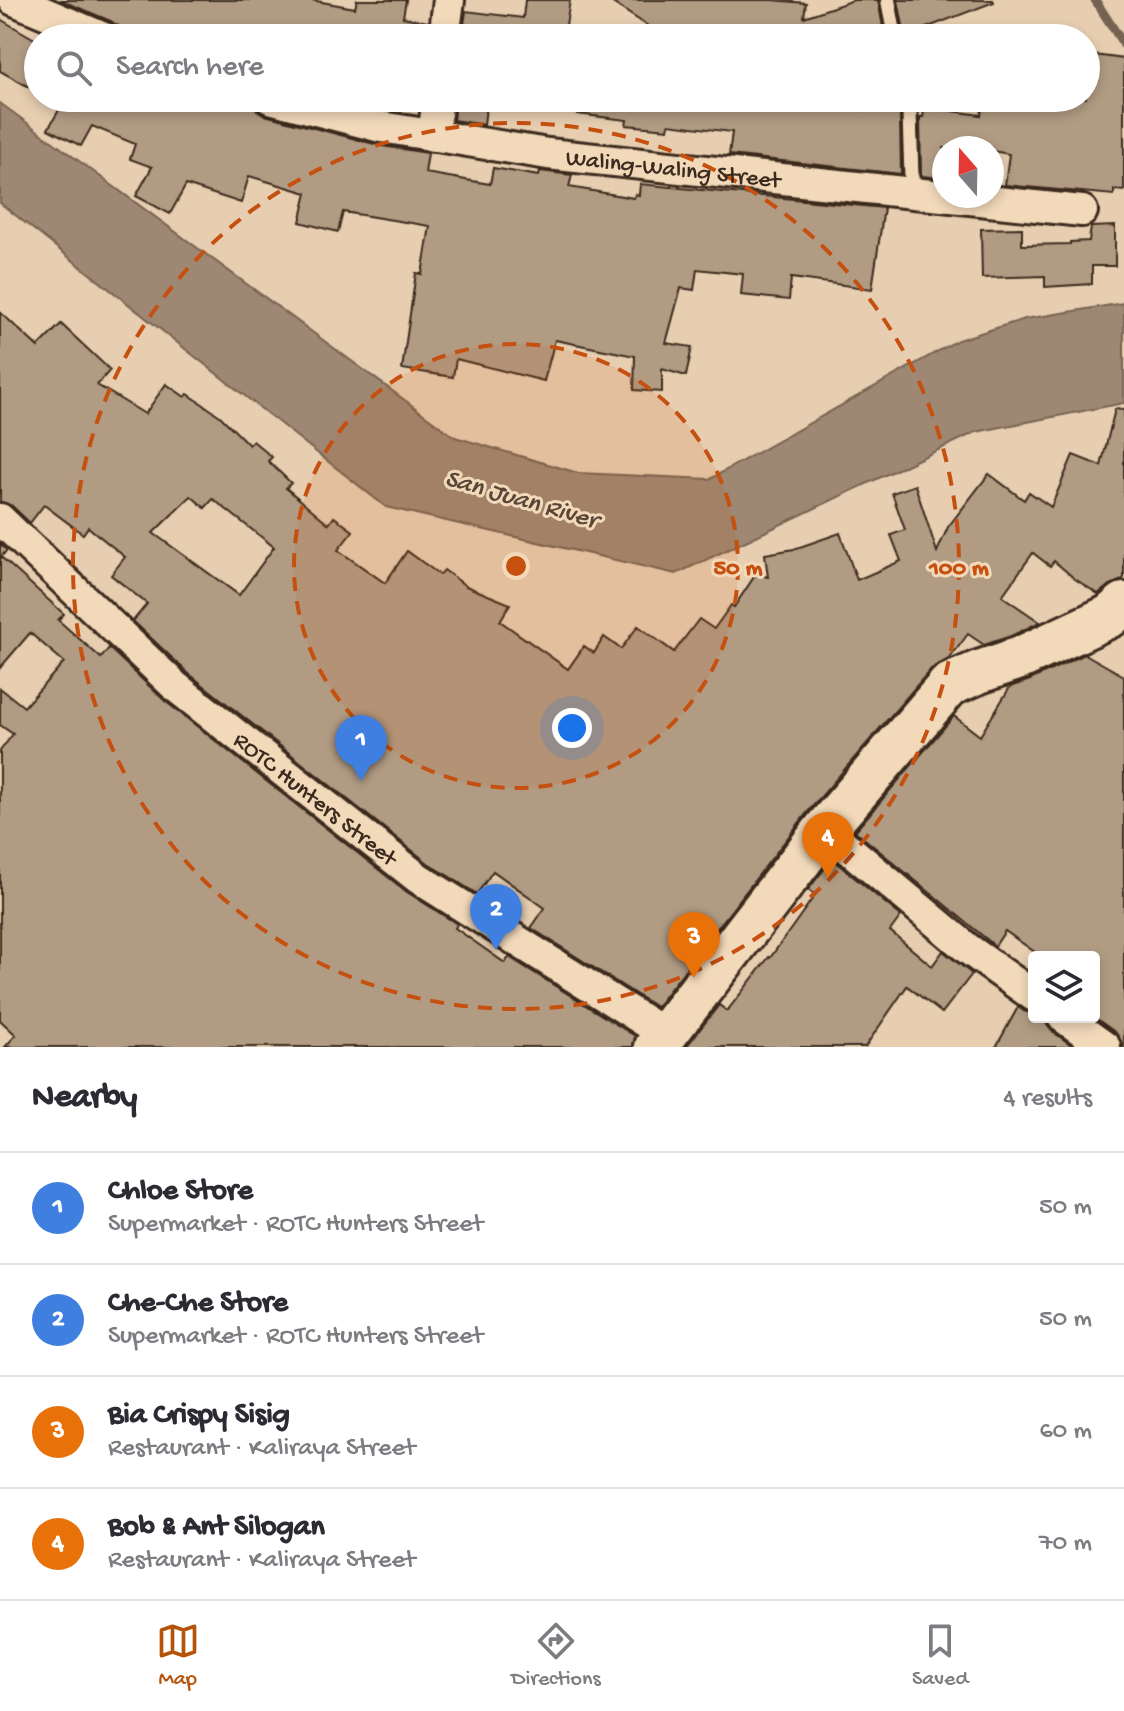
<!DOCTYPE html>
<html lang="en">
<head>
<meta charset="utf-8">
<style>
  :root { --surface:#fff; --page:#f2f2f3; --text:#2b2b33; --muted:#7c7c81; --line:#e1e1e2; --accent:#b45309 }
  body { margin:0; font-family:"Gochi Hand",sans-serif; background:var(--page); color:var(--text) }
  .controls { position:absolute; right:24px; bottom:24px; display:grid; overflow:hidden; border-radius:8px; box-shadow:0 4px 12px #0003 }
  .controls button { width:72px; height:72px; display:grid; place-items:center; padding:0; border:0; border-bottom:2px solid var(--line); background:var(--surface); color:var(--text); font:40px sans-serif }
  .compass { position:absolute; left:932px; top:136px; width:72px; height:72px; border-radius:50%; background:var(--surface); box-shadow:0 4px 12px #0003; rotate:340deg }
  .you { position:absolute; left:572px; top:728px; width:28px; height:28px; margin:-20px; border:6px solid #fff; border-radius:50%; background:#1a73e8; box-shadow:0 0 0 12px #1a73e833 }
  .badge { display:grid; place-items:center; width:52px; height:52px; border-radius:50%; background:var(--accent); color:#fff; font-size:26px; font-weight:700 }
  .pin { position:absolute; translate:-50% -66px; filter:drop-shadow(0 2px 4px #0008) }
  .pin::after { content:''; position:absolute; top:42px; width:28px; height:24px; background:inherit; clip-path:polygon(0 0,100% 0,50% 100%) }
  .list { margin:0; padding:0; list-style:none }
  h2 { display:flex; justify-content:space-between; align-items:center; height:104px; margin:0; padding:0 32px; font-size:34px }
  h2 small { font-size:26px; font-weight:400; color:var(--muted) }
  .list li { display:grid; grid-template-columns:52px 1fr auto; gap:24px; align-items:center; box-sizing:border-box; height:112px; padding:0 32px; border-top:2px solid var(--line) }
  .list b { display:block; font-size:30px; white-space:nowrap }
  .list p { margin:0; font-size:26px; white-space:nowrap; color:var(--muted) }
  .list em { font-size:26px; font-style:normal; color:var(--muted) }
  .icon { flex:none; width:44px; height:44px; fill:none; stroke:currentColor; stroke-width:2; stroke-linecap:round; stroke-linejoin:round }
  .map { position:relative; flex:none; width:1124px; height:1047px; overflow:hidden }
  .search { position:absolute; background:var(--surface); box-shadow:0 4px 12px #0003; left:24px; right:24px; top:24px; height:88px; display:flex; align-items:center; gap:20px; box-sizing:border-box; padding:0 28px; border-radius:44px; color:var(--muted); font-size:30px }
  .sheet { height:552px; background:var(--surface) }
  nav { display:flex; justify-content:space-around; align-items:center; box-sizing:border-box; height:112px; border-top:2px solid var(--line); background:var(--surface); font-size:22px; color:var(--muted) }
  nav a { display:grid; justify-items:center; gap:4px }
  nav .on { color:var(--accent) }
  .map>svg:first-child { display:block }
  .water { fill:#9e8873; stroke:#766251; stroke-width:2 }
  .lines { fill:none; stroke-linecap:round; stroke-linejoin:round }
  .stream { stroke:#766251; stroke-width:9 }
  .building { fill:#b19b83; stroke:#3b2a1e; stroke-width:2; fill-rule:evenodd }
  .lane-casing { stroke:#3b2a1e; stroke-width:20 }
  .street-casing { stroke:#3b2a1e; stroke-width:36 }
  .secondary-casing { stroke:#3b2a1e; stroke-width:48 }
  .lane { stroke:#f2d9ba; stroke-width:14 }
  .street { stroke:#f2d9ba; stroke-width:30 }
  .secondary { stroke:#f2d9ba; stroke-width:42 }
  .ring { fill:none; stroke:#c55010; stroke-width:4; stroke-dasharray:14 10 }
  .labels { text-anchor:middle; stroke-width:6; stroke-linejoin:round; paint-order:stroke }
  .street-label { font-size:24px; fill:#3b2a1e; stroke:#f2d9ba }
  .water-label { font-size:26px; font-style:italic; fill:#594638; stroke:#f2d9ba }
  .centre { fill:#c55010; stroke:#f2d9ba; stroke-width:4 }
  .ring-label { font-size:24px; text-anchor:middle; font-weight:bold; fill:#c55010; stroke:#f2d9ba; stroke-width:6; stroke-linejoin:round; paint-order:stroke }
</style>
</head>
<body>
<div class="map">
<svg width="1124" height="1047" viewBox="0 0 1124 1047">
  <rect width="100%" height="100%" fill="#e7ceb1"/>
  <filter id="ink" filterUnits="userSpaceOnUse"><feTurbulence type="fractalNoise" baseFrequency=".0125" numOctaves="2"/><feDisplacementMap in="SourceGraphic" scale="16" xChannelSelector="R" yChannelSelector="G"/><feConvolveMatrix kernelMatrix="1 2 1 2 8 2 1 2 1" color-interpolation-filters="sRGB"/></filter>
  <g filter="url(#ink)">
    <path class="water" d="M0,103L455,437L578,473L710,479L958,340L1025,319L1124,303V403L976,432L676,574L386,507L0,203Z"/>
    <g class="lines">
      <path class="stream" d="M1095,0L1124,45"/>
    </g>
    <g class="building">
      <path d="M60,0H311L355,8L357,0H406L403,17L428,22L426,38H151L116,25L111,21Z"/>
      <path d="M525,0H570L564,38H462L466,11L523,18Z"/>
      <path d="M608,0H772L806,3L804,17L854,0H878L885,38H649L651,28Z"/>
      <path d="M898,0H993L994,2L905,36Z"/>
      <path d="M0,19L38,41V92L0,71Z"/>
      <path d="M1086,54L1124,59V191L1114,190V195L1005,185L1009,154L992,151V148H944V178L921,176L920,117H923L925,107L981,115L984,99L1014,102V98H1086Z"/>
      <path d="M66,98H253V103L257,110L265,115L382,146L428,153L425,173L490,184L493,168L539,176L540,171L572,175L569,187L634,198L635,194L639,195L640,184L884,208L872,289L791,278L789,300L741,295L743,274L697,269L694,290L681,288L666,343L692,347L686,376L662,369V392L634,390L635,356L555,340L544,381L456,359L453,377L402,369L416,273L422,274L430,226L343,212L338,232L300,222L307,193L249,176L241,203L186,185L170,214L136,196L152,167L130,159L135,144L92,126L81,146L48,129Z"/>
      <path d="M456,98H487L484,125L453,120Z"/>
      <path d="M578,98H777L810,102L811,98H833V106L900,114L901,174L729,155L732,132L669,124L668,129L626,125L627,120L577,114Z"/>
      <path d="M1115,226V266H1092V284L1045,287V276L982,278L981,229L1022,228V245L1070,244V242L1089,241L1091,227Z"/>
      <path d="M0,312L38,347L61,324L110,370L97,385L145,414L166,384L185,397L188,394L220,416L249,445L253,441L272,457L268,461L291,483L286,488L329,524L334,517L353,531L338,550L385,583L407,551L440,575L444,570L466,586L510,604L500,621L568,669L584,646L594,653L604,637L621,649L638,626L674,652L699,619L714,629L731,605L734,607L756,574L768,577L765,554L794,549L840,533L857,580L901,561L891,535L905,530L892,493L915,485L937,552L948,527L989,474L1024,500L1029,492L1051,507L1073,455L1101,466L1115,409L1124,410V578L1122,580L1108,586L1098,594L1075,579L1054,561L1050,566L1033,553L1002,596L1040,622L1011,636L984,645L968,634L950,658L931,669L807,813L656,1007L531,928L545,908L493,871L477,894L428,863L188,673L133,621L147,604L111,575L125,557L88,527L83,534L44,505L30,523L12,506L0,502ZM191,496L205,508L213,499L274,547L239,595L153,533Z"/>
      <path d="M0,544L7,550L1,557L64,614L58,620L101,658L109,648L165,701L407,892L457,924L455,928L505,963L509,957L635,1036L633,1047H5L16,1035L0,1020V751L13,734L0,725V688L24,707L64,662L30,633L0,668Z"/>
      <path d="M1085,654L1124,676V1047L1116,1033L1094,1017V957H1042L1005,931L995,946L855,831L954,716L980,736L1010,687L1030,680Z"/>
      <path d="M832,859L901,916L890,931L932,966L943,951L972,974L942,1013L907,986L865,1047H686L719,1005L727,1011L769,957L770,958L815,895L808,890Z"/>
      <path d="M1018,1007L1024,1011L1034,1014V1017H1041L1046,1019L1047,1025L1052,1031L1074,1047H996Z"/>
    </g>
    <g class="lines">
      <defs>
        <g id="lane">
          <path d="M888,0L895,38"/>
          <path d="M909,98L912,193"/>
        </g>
        <g id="street">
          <path d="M14,0L104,38"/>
          <path d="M444,38L449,0"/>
          <path id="s1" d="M270,98L381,127L548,154L1082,211"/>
          <path d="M433,136L438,98"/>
          <path id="s2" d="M0,519L176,687L418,878L665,1034"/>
          <path d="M825,829L968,949L1034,996"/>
          <path d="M1063,1017L1105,1047"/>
        </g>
        <path id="secondary" d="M656,1047L825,829L949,685L979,672L1020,658L1110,616L1124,604"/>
      </defs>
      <use href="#lane" class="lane-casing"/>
      <use href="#street" class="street-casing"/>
      <use href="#secondary" class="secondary-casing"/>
      <use href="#lane" class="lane"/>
      <use href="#street" class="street"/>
      <use href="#secondary" class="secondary"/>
    </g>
  </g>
  <circle cx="516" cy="566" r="222" fill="#c55010" fill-opacity=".12"/>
  <g class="ring">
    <circle cx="516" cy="566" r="222"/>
    <circle cx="516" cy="566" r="443"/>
  </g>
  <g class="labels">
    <g class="street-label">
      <text dy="8" stroke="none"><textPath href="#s1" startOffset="410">Waling-Waling Street</textPath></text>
      <text dy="8" stroke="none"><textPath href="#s2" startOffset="422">ROTC Hunters Street</textPath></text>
    </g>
    <g class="water-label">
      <text transform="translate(522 497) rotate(16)" y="9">San Juan River</text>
    </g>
  </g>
  <circle cx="516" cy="566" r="12" class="centre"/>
  <g class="ring-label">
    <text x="738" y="574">50 m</text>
    <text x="959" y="574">100 m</text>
  </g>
</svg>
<div class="controls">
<button><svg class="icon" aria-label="layers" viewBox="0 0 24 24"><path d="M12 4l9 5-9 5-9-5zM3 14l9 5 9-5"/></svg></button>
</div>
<svg class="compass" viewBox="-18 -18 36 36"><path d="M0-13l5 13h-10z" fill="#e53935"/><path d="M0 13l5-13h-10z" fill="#7c7c81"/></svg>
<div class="you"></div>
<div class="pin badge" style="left:361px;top:781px;background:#3f7fe0">1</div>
<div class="pin badge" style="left:496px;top:950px;background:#3f7fe0">2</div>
<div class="pin badge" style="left:694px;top:978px;background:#e8710a">3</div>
<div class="pin badge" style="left:828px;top:878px;background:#e8710a">4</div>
<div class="search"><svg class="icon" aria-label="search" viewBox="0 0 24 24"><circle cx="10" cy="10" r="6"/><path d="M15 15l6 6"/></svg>Search here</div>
</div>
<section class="sheet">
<h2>Nearby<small>4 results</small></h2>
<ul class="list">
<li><span class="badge" style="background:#3f7fe0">1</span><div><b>Chloe Store</b><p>Supermarket · ROTC Hunters Street</p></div><em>50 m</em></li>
<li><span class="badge" style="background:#3f7fe0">2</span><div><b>Che-Che Store</b><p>Supermarket · ROTC Hunters Street</p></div><em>50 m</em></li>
<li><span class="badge" style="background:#e8710a">3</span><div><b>Bia Crispy Sisig</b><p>Restaurant · Kaliraya Street</p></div><em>60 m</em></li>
<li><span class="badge" style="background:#e8710a">4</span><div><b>Bob &amp; Ant Silogan</b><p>Restaurant · Kaliraya Street</p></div><em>70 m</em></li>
</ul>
</section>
<nav>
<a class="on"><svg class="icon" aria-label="map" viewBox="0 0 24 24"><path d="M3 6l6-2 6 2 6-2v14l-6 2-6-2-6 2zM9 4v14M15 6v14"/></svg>Map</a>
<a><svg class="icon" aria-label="directions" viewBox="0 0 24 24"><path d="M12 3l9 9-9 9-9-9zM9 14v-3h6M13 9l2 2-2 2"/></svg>Directions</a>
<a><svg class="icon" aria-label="saved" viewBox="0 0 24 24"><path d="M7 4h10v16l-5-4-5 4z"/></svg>Saved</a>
</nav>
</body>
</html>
